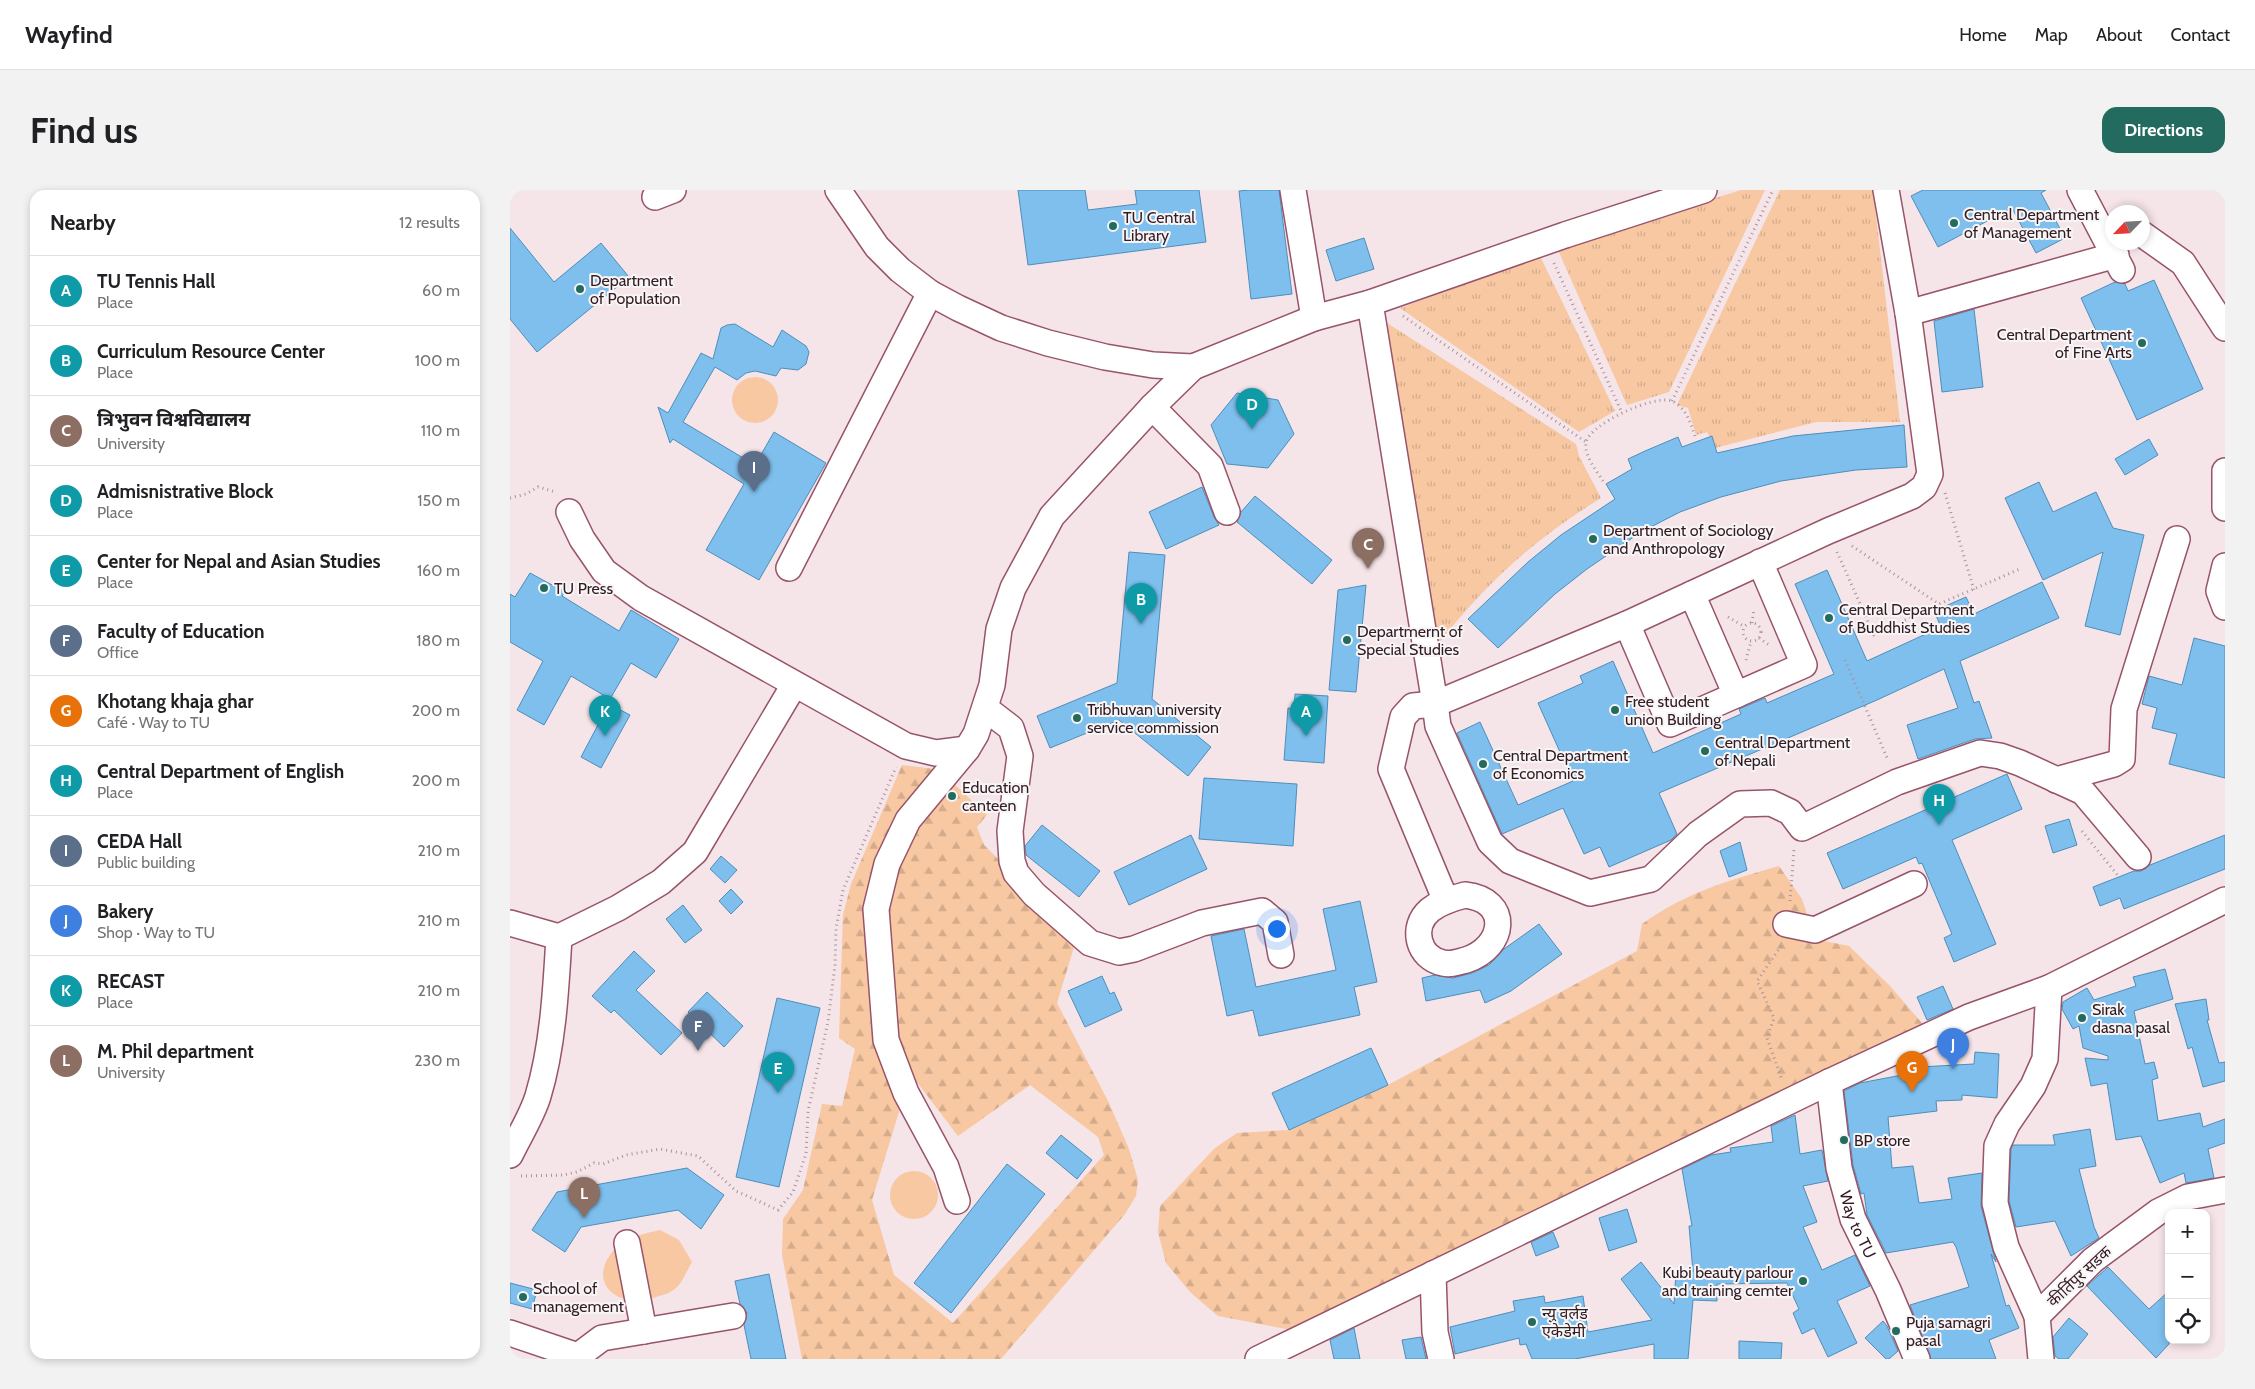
<!DOCTYPE html>
<html lang="en">
<head>
<meta charset="utf-8">
<style>
  :root { --surface:#fff; --page:#f2f2f2; --text:#202124; --muted:#757577; --line:#e0e0e0; --accent:#236a5f }
  body { margin:0; font-family:Cabin,"Noto Sans Devanagari",sans-serif; background:var(--page); color:var(--text) }
  .controls { position:absolute; right:15px; bottom:15px; display:grid; overflow:hidden; border-radius:10px; box-shadow:0 2px 8px #0003 }
  .controls button { width:45px; height:45px; display:grid; place-items:center; padding:0; border:0; border-bottom:1px solid var(--line); background:var(--surface); color:var(--text); font:25px sans-serif }
  .compass { position:absolute; left:1595px; top:15px; width:45px; height:45px; border-radius:50%; background:var(--surface); box-shadow:0 2px 8px #0003; rotate:245deg }
  .you { position:absolute; left:766px; top:738px; width:18px; height:18px; margin:-12px; border:4px solid #fff; border-radius:50%; background:#1a73e8; box-shadow:0 0 0 8px #1a73e833 }
  .badge { display:grid; place-items:center; width:32px; height:32px; border-radius:50%; background:var(--accent); color:#fff; font-size:16px; font-weight:700 }
  .pin { position:absolute; translate:-50% -41px; filter:drop-shadow(0 1px 2px #0008) }
  .pin::after { content:''; position:absolute; top:26px; width:18px; height:15px; background:inherit; clip-path:polygon(0 0,100% 0,50% 100%) }
  .list { margin:0; padding:0; list-style:none }
  h2 { display:flex; justify-content:space-between; align-items:center; height:65px; margin:0; padding:0 20px; font-size:21px }
  h2 small { font-size:16px; font-weight:400; color:var(--muted) }
  .list li { display:grid; grid-template-columns:32px 1fr auto; gap:15px; align-items:center; box-sizing:border-box; height:70px; padding:0 20px; border-top:1px solid var(--line) }
  .list b { display:block; font-size:19px; white-space:nowrap }
  .list p { margin:0; font-size:16px; white-space:nowrap; color:var(--muted) }
  .list em { font-size:16px; font-style:normal; color:var(--muted) }
  .icon { flex:none; width:28px; height:28px; fill:none; stroke:currentColor; stroke-width:2; stroke-linecap:round; stroke-linejoin:round }
  .map { position:relative; flex:none; width:1715px; height:1169px; overflow:hidden; border-radius:15px }
  header { display:flex; align-items:center; gap:30px; box-sizing:border-box; height:70px; padding:0 25px; background:var(--surface); border-bottom:1px solid var(--line) }
  header strong { font-size:24px }
  nav { display:flex; gap:28px; margin-inline-start:auto; font-size:18px }
  .intro { display:flex; align-items:center; justify-content:space-between; box-sizing:border-box; height:120px; padding:0 30px }
  h1 { margin:0; font-size:35px }
  .button { padding:12px 22px; border-radius:15px; background:var(--accent); color:#fff; font-size:18px; font-weight:700 }
  main { display:flex; gap:30px; padding:0 30px }
  aside { flex:1; background:var(--surface); border-radius:15px; box-shadow:0 2px 8px #0003 }
  .map>svg:first-child { display:block }
  .grass { fill:url(#grass-tufts) }
  .forest { fill:url(#forest-firs) }
  .garden { fill:#f7c8a2 }
  .building { fill:#7ebfed; stroke:#4e8eba }
  .lines { fill:none; stroke-linecap:round; stroke-linejoin:round }
  .minor-casing { stroke:#985469; stroke-width:28 }
  .path { stroke:#a99399; stroke-width:3; stroke-dasharray:1 4; stroke-linecap:butt }
  .minor { stroke:#fff; stroke-width:25 }
  .poi-dot { fill:#236a5f; stroke:#f6f6f6; stroke-width:2 }
  .labels { text-anchor:middle; stroke-width:4; stroke-linejoin:round; paint-order:stroke }
  .poi-label { font-size:16px; fill:#361a22; stroke:#f6f6f6; text-anchor:start }
  .street-label { font-size:16px; fill:#361a22; stroke:#f6f6f6 }
</style>
</head>
<body>
<header>
<strong>Wayfind</strong>
<nav><a>Home</a><a>Map</a><a>About</a><a>Contact</a></nav>
</header>
<div class="intro"><h1>Find us</h1><a class="button">Directions</a></div>
<main>
<aside>
<h2>Nearby<small>12 results</small></h2>
<ul class="list">
<li><span class="badge" style="background:#0f9aa8">A</span><div><b>TU Tennis Hall</b><p>Place</p></div><em>60 m</em></li>
<li><span class="badge" style="background:#0f9aa8">B</span><div><b>Curriculum Resource Center</b><p>Place</p></div><em>100 m</em></li>
<li><span class="badge" style="background:#8d6e63">C</span><div><b>त्रिभुवन विश्वविद्यालय</b><p>University</p></div><em>110 m</em></li>
<li><span class="badge" style="background:#0f9aa8">D</span><div><b>Admisnistrative Block</b><p>Place</p></div><em>150 m</em></li>
<li><span class="badge" style="background:#0f9aa8">E</span><div><b>Center for Nepal and Asian Studies</b><p>Place</p></div><em>160 m</em></li>
<li><span class="badge" style="background:#5c6f8a">F</span><div><b>Faculty of Education</b><p>Office</p></div><em>180 m</em></li>
<li><span class="badge" style="background:#e8710a">G</span><div><b>Khotang khaja ghar</b><p>Café · Way to TU</p></div><em>200 m</em></li>
<li><span class="badge" style="background:#0f9aa8">H</span><div><b>Central Department of English</b><p>Place</p></div><em>200 m</em></li>
<li><span class="badge" style="background:#5c6f8a">I</span><div><b>CEDA Hall</b><p>Public building</p></div><em>210 m</em></li>
<li><span class="badge" style="background:#3f7fe0">J</span><div><b>Bakery</b><p>Shop · Way to TU</p></div><em>210 m</em></li>
<li><span class="badge" style="background:#0f9aa8">K</span><div><b>RECAST</b><p>Place</p></div><em>210 m</em></li>
<li><span class="badge" style="background:#8d6e63">L</span><div><b>M. Phil department</b><p>University</p></div><em>230 m</em></li>
</ul>
</aside>
<div class="map">
<svg width="1715" height="1169" viewBox="0 0 1715 1169">
  <defs>
    <pattern id="grass-tufts" width="24" height="20" patternUnits="userSpaceOnUse" patternTransform="scale(1.25)"><rect width="24" height="20" fill="#f7c8a2"/><path d="M3 7l-1-3M5 7V3M7 7l1-3M15 17l-1-3M17 17v-4M19 17l1-3" fill="none" stroke="#d4ab8b"/></pattern>
    <pattern id="forest-firs" width="22" height="20" patternUnits="userSpaceOnUse" patternTransform="scale(1.25)"><rect width="22" height="20" fill="#f7c8a2"/><path d="M5 1l3.5 6h-7zM16 11l3.5 6h-7z" fill="#d4ab8b"/></pattern>
  </defs>
  <rect width="100%" height="100%" fill="#f5e4e8"/>
  <g class="grass">
    <path d="M1231,0H1255L1159,202L1117,215L1047,58Z"/>
    <path d="M1270,0H1363L1390,232H1306L1205,258L1197,242L1186,245L1178,218L1167,215Z"/>
    <path d="M1030,66L1105,221L1069,242L890,118Z"/>
    <path d="M874,131L1066,254L1069,266L1091,308C1020,352 972,397 921,463Z"/>
  </g>
  <g class="forest">
    <path d="M392,575L433,580L365,697L392,912L362,1010L384,1085L443,1133L594,965L588,947L520,895L448,946L397,879L389,860L374,726L388,664L440,590L477,625L467,637L474,655L567,747L547,813L599,913L619,959L628,990L626,1006L615,1024L491,1169H292L272,1065L273,1029L293,1000L312,914L332,916L345,859L329,848L333,725L341,694Z"/>
    <path d="M1269,676L1292,709L1305,749L1339,756L1380,796L1417,839L792,1142L708,1126L681,1103L656,1073L648,1042L650,1016L705,958L727,943L779,940L878,895L1127,761L1132,734C1177,702 1217,691 1269,676Z"/>
  </g>
  <g class="garden">
    <circle cx="245" cy="210" r="23"/>
    <circle cx="404" cy="1005" r="24"/>
    <path d="M150,1040L169,1050L182,1072C177,1080 173,1092 166,1098C162,1102 154,1105 149,1106C106,1123 71,1089 110,1054C120,1046 138,1043 150,1040Z"/>
  </g>
  <g class="building">
    <path d="M508,0H575L578,20L627,14L625,0H689L696,52L518,75Z"/>
    <path d="M740,0H769L782,104L741,109L729,1Z"/>
    <path d="M1413,0H1536L1531,3L1555,48L1526,63L1502,18L1428,57L1401,6Z"/>
    <path d="M0,38L44,92L91,53L119,87L27,162L0,129Z"/>
    <path d="M854,48L864,79L826,91L816,60Z"/>
    <path d="M1644,90L1693,199L1627,230L1571,108L1605,92L1615,94L1618,101Z"/>
    <path d="M1464,119L1473,197L1432,202L1424,131Z"/>
    <path d="M225,134L263,157L272,140L296,156L299,162L296,174L288,180L271,178L266,186L245,181L236,183L227,190L205,177L173,232L245,275L264,242L316,273L249,390L196,360L234,294L163,249L160,253L148,217L158,223L191,163L203,169L211,138L217,135Z"/>
    <path d="M727,203L768,210L784,244L758,278L717,274L701,235Z"/>
    <path d="M1394,235L1397,277L1346,280L1271,291L1211,307L1170,322L1131,342L1077,379L1045,404L988,458L958,429L1018,372L1051,345L1105,309L1096,294L1122,279L1118,269L1135,261L1168,247L1172,257L1202,246L1207,263L1283,246Z"/>
    <path d="M1639,249L1648,265L1615,285L1605,269Z"/>
    <path d="M1529,292L1543,322L1586,302L1603,338L1634,345L1610,445L1575,436L1593,362L1533,390L1495,308Z"/>
    <path d="M692,297L704,327L709,335L656,359L639,322Z"/>
    <path d="M745,306L822,370L802,394L727,332L731,322Z"/>
    <path d="M619,362L655,365L642,509L701,557L678,586L609,530L540,558L527,526L607,493Z"/>
    <path d="M1317,380L1357,471L1431,437L1424,421L1456,407L1464,424L1532,392L1549,428L1450,471L1464,513L1469,511L1482,548L1465,549L1408,569L1397,535L1448,518L1434,479L1367,510L1149,603L1167,644L1161,650L1099,677L1090,657L1074,664L1053,618L992,644L947,543L970,532L1008,615L1063,591L1028,513L1073,493L1070,486L1103,471L1143,563L1231,524L1229,519L1255,508L1257,513L1324,484L1285,394Z"/>
    <path d="M20,383L55,402L52,406L109,441L121,420L169,449L146,488L121,473L100,509L61,486L34,535L7,520L33,471L0,452V404L5,407Z"/>
    <path d="M856,395L846,502L819,500L828,400Z"/>
    <path d="M1684,448L1715,456V588L1659,574L1667,544L1642,538L1647,518L1632,514L1639,486L1672,495Z"/>
    <path d="M785,504L818,506L814,573L774,570L778,518L784,519Z"/>
    <path d="M99,514L120,525L91,578L71,567Z"/>
    <path d="M1497,584L1512,619L1442,650L1486,754L1444,772L1434,748L1442,744L1412,673L1409,674L1406,667L1333,699L1317,663Z"/>
    <path d="M694,588L787,594L783,656L689,649Z"/>
    <path d="M1559,629L1567,655L1543,663L1535,636Z"/>
    <path d="M532,635L590,681L569,707L516,665L515,656Z"/>
    <path d="M681,645L697,679L619,715L604,682Z"/>
    <path d="M1715,645V679L1614,719L1610,708L1590,716L1583,697L1624,681H1631L1640,675Z"/>
    <path d="M1230,652L1237,680L1219,687L1210,661Z"/>
    <path d="M211,666L227,680L215,693L200,679Z"/>
    <path d="M221,699L233,712L221,724L209,711Z"/>
    <path d="M850,711L867,792L844,797L850,825L749,846L743,820L717,826L701,746L734,739L746,797L826,780L813,719Z"/>
    <path d="M173,715L192,740L175,753L156,729Z"/>
    <path d="M1029,734L1052,764L1001,801L975,813L970,800L916,811L912,788L925,785L943,788L962,783L979,775L994,759Z"/>
    <path d="M124,761L145,781L126,800L172,843L151,865L104,820L101,823L82,806Z"/>
    <path d="M1655,779L1663,809L1624,821L1635,874L1644,872L1648,888L1642,890L1648,931L1690,923L1693,937L1715,929V953L1698,959L1704,988L1676,993L1674,983L1650,993L1631,946L1606,950L1597,893L1581,896L1575,868L1598,870V866L1573,858L1569,836L1563,839L1552,819L1553,812L1577,798L1584,810L1626,796L1623,787Z"/>
    <path d="M592,786L600,804L604,802L612,820L575,837L558,801Z"/>
    <path d="M1433,796L1443,819L1417,830L1407,807Z"/>
    <path d="M197,802L233,836L214,857L178,822Z"/>
    <path d="M267,808L310,818L269,997L226,987Z"/>
    <path d="M1696,809L1699,830H1697L1709,873L1715,872V891L1693,897L1682,857L1678,859L1665,814Z"/>
    <path d="M861,858L878,895L779,940L762,903Z"/>
    <path d="M1465,862L1489,864L1487,908L1452,905V910L1426,911L1427,921L1378,927L1382,978L1403,976L1409,1013L1442,1009L1438,988L1472,983L1471,1016L1486,1072L1481,1064L1496,1116L1499,1115L1509,1138L1479,1150L1486,1169H1421L1400,1115L1459,1097L1446,1057L1443,1052L1376,1063L1357,1025L1354,1003L1351,1004L1343,975L1334,901L1350,893L1392,885L1391,878L1464,874Z"/>
    <path d="M1285,925L1290,964L1312,960L1318,991L1293,996L1307,1032L1293,1037L1312,1080L1345,1065L1360,1096L1327,1111L1347,1153L1318,1167L1304,1138L1292,1144L1283,1123L1289,1119L1277,1093L1207,1094V1111L1183,1110L1178,1169H1144V1154L1065,1169H1022L1016,1154L1010,1155L1009,1148L945,1164L940,1137L1005,1121L1003,1111L1034,1106L1035,1113L1073,1106L1078,1142L1142,1130L1111,1089L1131,1072L1164,1114L1166,1082H1183L1179,1036H1182L1172,979L1201,965L1221,962L1220,958L1263,952L1261,936Z"/>
    <path d="M1580,939L1586,976L1569,979L1584,1037L1589,1048L1561,1066L1545,1031L1506,1037L1499,1011L1501,959L1503,955H1545L1543,945Z"/>
    <path d="M551,945L582,970L567,989L536,963Z"/>
    <path d="M497,974L535,1004L441,1123L404,1093Z"/>
    <path d="M177,978L214,1005L191,1039L168,1020L71,1037L55,1062L22,1040L47,1002Z"/>
    <path d="M1117,1019L1127,1052L1099,1061L1089,1028Z"/>
    <path d="M1043,1042L1049,1057L1026,1066L1021,1052Z"/>
    <path d="M1598,1077L1639,1119L1659,1101V1154L1646,1168L1577,1096Z"/>
    <path d="M259,1084L276,1169H241L234,1135L237,1123L230,1114L225,1091Z"/>
    <path d="M0,1093L27,1100L22,1119L0,1113Z"/>
    <path d="M1559,1128L1578,1144L1558,1169H1549L1545,1166L1543,1147Z"/>
    <path d="M1373,1131L1377,1136L1388,1161L1379,1169H1376L1355,1148Z"/>
    <path d="M844,1138L850,1169H824L820,1150Z"/>
    <path d="M911,1147L916,1169H896L892,1150Z"/>
    <path d="M1229,1151L1272,1153L1271,1169H1229Z"/>
  </g>
  <g class="lines">
    <defs>
      <g id="minor">
        <path d="M328,0L367,57L390,80L420,103L448,118L491,138L538,153L595,167L643,175L683,177L804,128L860,113L1055,45L1194,0"/>
        <path d="M783,0L804,128"/>
        <path d="M1570,0L1612,80"/>
        <path d="M145,7L163,0"/>
        <path d="M1632,44L1673,73L1715,138"/>
        <path d="M860,113L925,514L1117,434L1318,341L1402,306L1414,297L1420,284L1398,123L1376,0"/>
        <path d="M1398,123L1606,65"/>
        <path d="M642,217L700,276L717,322"/>
        <path d="M1715,281V318"/>
        <path d="M59,322L72,349L94,381L131,408L396,556L426,563L457,559"/>
        <path d="M1715,376L1709,401L1715,417"/>
        <path d="M279,378L420,103"/>
        <path d="M1182,404L1226,505"/>
        <path d="M1117,434L1160,534L1294,475L1250,372"/>
        <path d="M475,518L501,538L510,566L500,641L502,671L506,683L524,704L580,753L609,762L624,759L692,733L752,721L765,732L771,765"/>
        <path d="M1546,590L1604,574L1612,569L1614,519L1667,349"/>
        <path d="M955,705C1001,710 996,757 956,770C948,772 941,775 933,773C908,768 900,737 920,720C930,712 943,708 955,705Z"/>
        <path d="M936,711L881,579L893,527L903,516L925,514L928,536L980,652L1000,671L1080,703L1141,689L1188,644L1230,614L1261,613L1280,622L1292,638L1387,592L1470,563L1490,566L1510,573L1573,602L1628,667"/>
        <path d="M0,733L49,747"/>
        <path d="M1276,734L1305,740L1404,694"/>
        <path id="s1" d="M1319,892L1329,978L1343,1029L1378,1100L1407,1169"/>
        <path d="M0,965C9,946 22,926 28,906C43,857 46,798 49,747L108,718L151,692L185,662L284,495"/>
        <path d="M447,1011L436,977L396,903L376,850L366,719L377,674L398,630L457,559L466,544L482,495L489,439L503,398L542,326L643,216L683,177"/>
        <path d="M117,1053L134,1141"/>
        <path d="M923,1084L925,1142L931,1169"/>
        <path d="M1527,1126L1496,1057L1485,1013L1487,956L1497,934L1523,896L1535,869L1539,798"/>
        <path d="M0,1143L68,1166L92,1148L223,1126"/>
        <path d="M748,1169L1319,892L1459,827L1539,798L1715,710"/>
        <path d="M1531,1169L1527,1126L1583,1070L1648,1022L1678,1007L1715,1000"/>
      </g>
    </defs>
    <use href="#minor" class="minor-casing"/>
    <g class="path">
      <path d="M1044,73L1112,223"/>
      <path d="M893,126L1076,252"/>
      <path d="M1162,211L1263,0"/>
      <path d="M1093,291C1086,280 1074,266 1076,252C1080,234 1145,204 1162,211C1177,218 1181,235 1186,249"/>
      <path d="M1435,303L1464,400"/>
      <path d="M0,308L16,304L28,297L46,302"/>
      <path d="M1342,356L1429,414L1510,379"/>
      <path d="M1327,362L1364,445L1429,414"/>
      <path d="M1218,427L1235,437"/>
      <path d="M1242,433L1244,419"/>
      <circle cx="1242" cy="442" r="9"/>
      <path d="M1249,448L1259,455"/>
      <path d="M1236,470L1241,451"/>
      <path d="M1335,470L1378,570"/>
      <path d="M1572,641L1609,687"/>
      <path d="M1280,711L1284,660"/>
      <path d="M1271,756L1247,791L1264,828L1257,848L1272,890"/>
      <path d="M11,986L53,985L67,982L84,973L93,974L116,965L150,959L188,966L226,1001L268,1020L283,1002L296,964L298,921L318,832L325,775L326,739L333,700L386,577"/>
    </g>
    <use href="#minor" class="minor"/>
  </g>
  <g class="poi-dot">
    <circle cx="1444" cy="33" r="5"/>
    <circle cx="603" cy="36" r="5"/>
    <circle cx="70" cy="99" r="5"/>
    <circle cx="1632" cy="153" r="5"/>
    <circle cx="1083" cy="349" r="5"/>
    <circle cx="34" cy="398" r="5"/>
    <circle cx="1319" cy="428" r="5"/>
    <circle cx="837" cy="450" r="5"/>
    <circle cx="1105" cy="520" r="5"/>
    <circle cx="567" cy="528" r="5"/>
    <circle cx="1195" cy="561" r="5"/>
    <circle cx="973" cy="574" r="5"/>
    <circle cx="442" cy="606" r="5"/>
    <circle cx="1572" cy="828" r="5"/>
    <circle cx="1334" cy="950" r="5"/>
    <circle cx="1293" cy="1091" r="5"/>
    <circle cx="13" cy="1107" r="5"/>
    <circle cx="1022" cy="1132" r="5"/>
    <circle cx="1386" cy="1141" r="5"/>
  </g>
  <g class="labels">
    <g class="poi-label">
      <text x="1454" y="30">Central Department<tspan x="1454" dy="18">of Management</tspan></text>
      <text x="613" y="33">TU Central<tspan x="613" dy="18">Library</tspan></text>
      <text x="80" y="96">Department<tspan x="80" dy="18">of Population</tspan></text>
      <text x="1622" y="150" text-anchor="end">Central Department<tspan x="1622" dy="18">of Fine Arts</tspan></text>
      <text x="1093" y="346">Department of Sociology<tspan x="1093" dy="18">and Anthropology</tspan></text>
      <text x="44" y="404">TU Press</text>
      <text x="1329" y="425">Central Department<tspan x="1329" dy="18">of Buddhist Studies</tspan></text>
      <text x="847" y="447">Departmernt of<tspan x="847" dy="18">Special Studies</tspan></text>
      <text x="1115" y="517">Free student<tspan x="1115" dy="18">union Building</tspan></text>
      <text x="577" y="525">Tribhuvan university<tspan x="577" dy="18">service commission</tspan></text>
      <text x="1205" y="558">Central Department<tspan x="1205" dy="18">of Nepali</tspan></text>
      <text x="983" y="571">Central Department<tspan x="983" dy="18">of Economics</tspan></text>
      <text x="452" y="603">Education<tspan x="452" dy="18">canteen</tspan></text>
      <text x="1582" y="825">Sirak<tspan x="1582" dy="18">dasna pasal</tspan></text>
      <text x="1344" y="956">BP store</text>
      <text x="1283" y="1088" text-anchor="end">Kubi beauty parlour<tspan x="1283" dy="18">and training cemter</tspan></text>
      <text x="23" y="1104">School of<tspan x="23" dy="18">management</tspan></text>
      <text x="1032" y="1129">न्यु वर्लड<tspan x="1032" dy="18">एकेडेमी</tspan></text>
      <text x="1396" y="1138">Puja samagri<tspan x="1396" dy="18">pasal</tspan></text>
    </g>
    <g class="street-label">
      <text dy="6" stroke="none"><textPath href="#s1" startOffset="146">Way to TU</textPath></text>
      <text transform="translate(1569 1086) rotate(-43)" y="6">कीर्तिपुर सडक</text>
    </g>
  </g>
</svg>
<div class="controls">
<button>+</button>
<button>−</button>
<button><svg class="icon" aria-label="locate" viewBox="0 0 24 24"><circle cx="12" cy="12" r="6"/><path d="M12 2v4M12 18v4M2 12h4M18 12h4"/></svg></button>
</div>
<svg class="compass" viewBox="-18 -18 36 36"><path d="M0-13l5 13h-10z" fill="#e53935"/><path d="M0 13l5-13h-10z" fill="#757577"/></svg>
<div class="you"></div>
<div class="pin badge" style="left:796px;top:546px;background:#0f9aa8">A</div>
<div class="pin badge" style="left:631px;top:434px;background:#0f9aa8">B</div>
<div class="pin badge" style="left:858px;top:379px;background:#8d6e63">C</div>
<div class="pin badge" style="left:742px;top:239px;background:#0f9aa8">D</div>
<div class="pin badge" style="left:268px;top:903px;background:#0f9aa8">E</div>
<div class="pin badge" style="left:188px;top:861px;background:#5c6f8a">F</div>
<div class="pin badge" style="left:1402px;top:902px;background:#e8710a">G</div>
<div class="pin badge" style="left:1429px;top:635px;background:#0f9aa8">H</div>
<div class="pin badge" style="left:244px;top:302px;background:#5c6f8a">I</div>
<div class="pin badge" style="left:1443px;top:879px;background:#3f7fe0">J</div>
<div class="pin badge" style="left:95px;top:546px;background:#0f9aa8">K</div>
<div class="pin badge" style="left:74px;top:1028px;background:#8d6e63">L</div>
</div>
</main>
</body>
</html>
